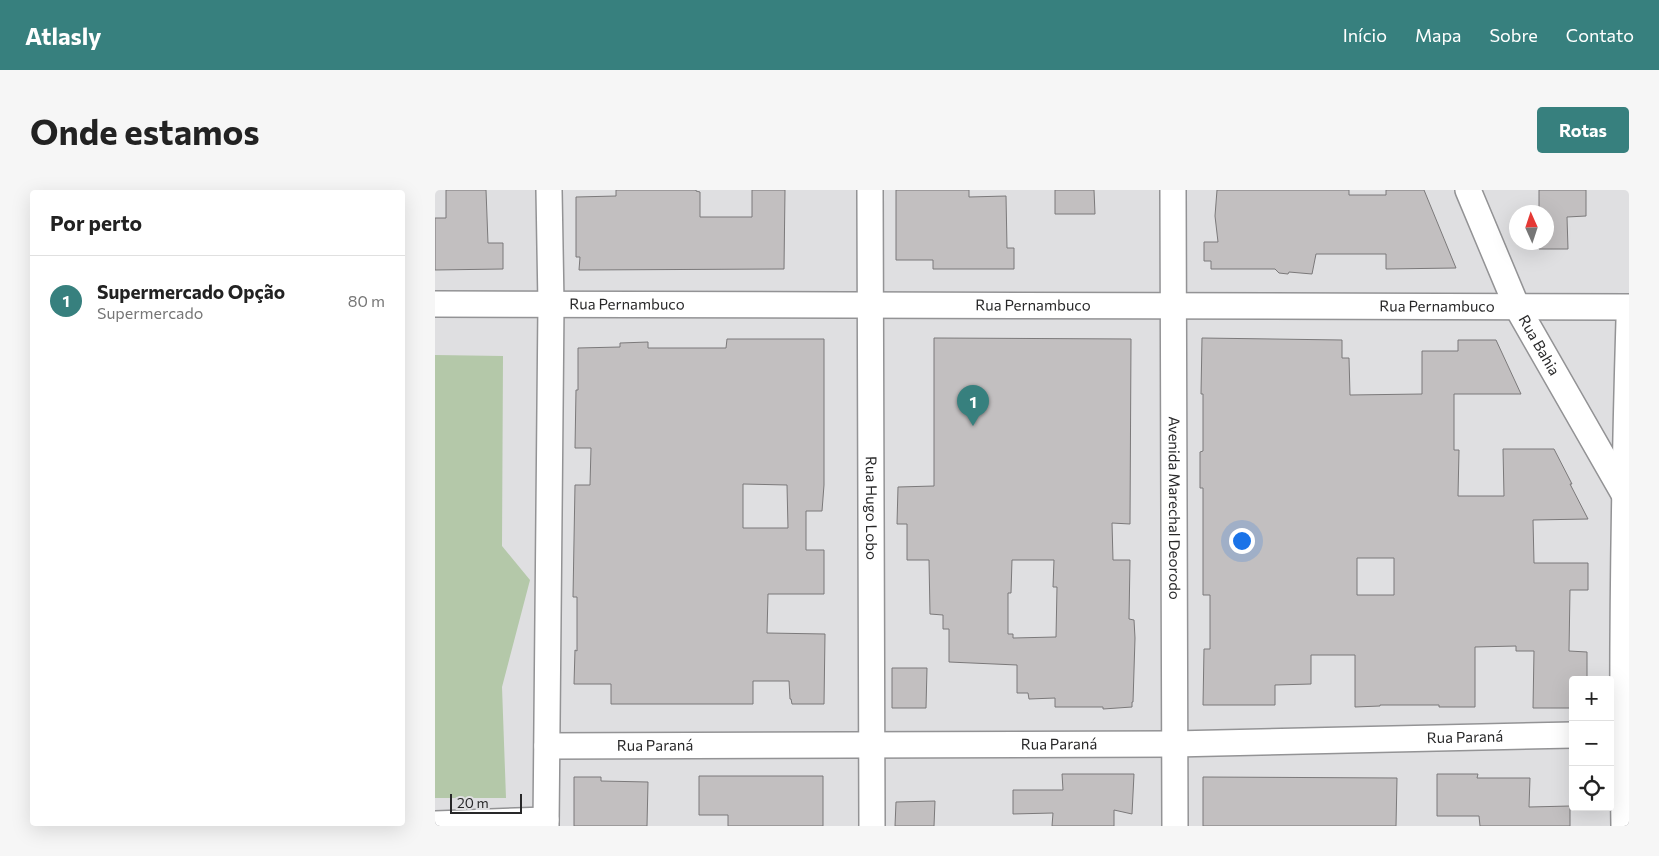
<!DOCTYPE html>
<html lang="pt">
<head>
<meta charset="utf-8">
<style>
  :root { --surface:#fff; --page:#f6f6f6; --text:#222; --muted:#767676; --line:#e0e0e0; --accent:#37807e }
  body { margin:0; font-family:Commissioner,sans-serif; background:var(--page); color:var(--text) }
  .controls { position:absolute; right:15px; bottom:15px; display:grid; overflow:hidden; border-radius:5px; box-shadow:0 5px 20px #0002 }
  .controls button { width:45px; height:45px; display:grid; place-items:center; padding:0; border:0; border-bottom:1px solid var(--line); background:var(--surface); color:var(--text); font:25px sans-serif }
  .compass { position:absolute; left:1074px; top:15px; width:45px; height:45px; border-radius:50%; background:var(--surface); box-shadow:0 5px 20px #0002; rotate:357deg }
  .scale { position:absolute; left:15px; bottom:12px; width:72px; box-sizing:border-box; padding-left:5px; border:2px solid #282829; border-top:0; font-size:14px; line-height:18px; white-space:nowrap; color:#282829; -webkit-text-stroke:4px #dfdfe1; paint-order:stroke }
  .you { position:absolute; left:806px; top:350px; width:18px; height:18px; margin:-12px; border:4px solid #fff; border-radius:50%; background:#1a73e8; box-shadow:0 0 0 8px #1a73e833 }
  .badge { display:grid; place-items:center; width:32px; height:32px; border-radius:50%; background:var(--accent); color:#fff; font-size:16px; font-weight:700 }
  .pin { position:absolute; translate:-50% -41px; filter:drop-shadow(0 1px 2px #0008) }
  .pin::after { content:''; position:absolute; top:26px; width:18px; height:15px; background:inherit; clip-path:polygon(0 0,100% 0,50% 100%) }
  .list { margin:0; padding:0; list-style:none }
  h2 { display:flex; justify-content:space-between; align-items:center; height:65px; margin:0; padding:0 20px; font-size:21px }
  h2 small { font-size:16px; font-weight:400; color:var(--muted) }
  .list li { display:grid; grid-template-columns:32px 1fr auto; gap:15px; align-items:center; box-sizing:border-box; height:90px; padding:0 20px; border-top:1px solid var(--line) }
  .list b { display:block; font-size:19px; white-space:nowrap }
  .list p { margin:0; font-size:16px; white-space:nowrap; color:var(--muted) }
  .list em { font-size:16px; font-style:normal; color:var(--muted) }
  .icon { flex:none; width:28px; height:28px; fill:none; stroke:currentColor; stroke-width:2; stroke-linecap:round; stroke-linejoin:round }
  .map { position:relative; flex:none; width:1194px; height:636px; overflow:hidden; border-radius:5px }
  header { display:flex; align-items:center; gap:30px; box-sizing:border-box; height:70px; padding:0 25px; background:var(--accent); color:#fff }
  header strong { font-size:24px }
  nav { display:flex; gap:28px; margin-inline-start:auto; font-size:18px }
  .intro { display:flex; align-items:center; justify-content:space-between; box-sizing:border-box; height:120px; padding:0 30px }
  h1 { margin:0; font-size:35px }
  .button { padding:12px 22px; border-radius:5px; background:var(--accent); color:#fff; font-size:18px; font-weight:700 }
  main { display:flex; gap:30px; padding:0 30px }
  aside { flex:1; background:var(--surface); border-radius:5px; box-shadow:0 5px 20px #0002 }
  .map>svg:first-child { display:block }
  .green { fill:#b4c8a9 }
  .building { fill:#c2bfc0; stroke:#7b797a; fill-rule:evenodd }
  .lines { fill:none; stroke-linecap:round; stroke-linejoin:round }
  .street-casing { stroke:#939395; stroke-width:28 }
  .street { stroke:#fff; stroke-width:25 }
  .labels { text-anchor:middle; stroke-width:4.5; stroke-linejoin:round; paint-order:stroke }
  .street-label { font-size:15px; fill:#282829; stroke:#dfdfe1 }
</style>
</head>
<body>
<header>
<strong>Atlasly</strong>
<nav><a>Início</a><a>Mapa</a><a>Sobre</a><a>Contato</a></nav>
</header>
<div class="intro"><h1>Onde estamos</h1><a class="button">Rotas</a></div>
<main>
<aside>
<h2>Por perto<small></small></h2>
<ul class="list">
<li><span class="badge">1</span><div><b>Supermercado Opção</b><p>Supermercado</p></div><em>80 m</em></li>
</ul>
</aside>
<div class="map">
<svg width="1194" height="636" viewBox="0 0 1194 636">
  <rect width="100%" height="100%" fill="#dfdfe1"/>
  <path class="green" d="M0,165L68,166L67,356L95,390L67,497L71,608H0Z"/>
  <g class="building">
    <path d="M11,0H51L53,53H68V79L0,80V28H11Z"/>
    <path d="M181,0H261V1L265,2V27H317V0H350L349,79L144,80L145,67H141V7L181,6Z"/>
    <path d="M461,0H534V7L571,6L572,58H579V79H498V70H461Z"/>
    <path d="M620,0H659L660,24H620Z"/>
    <path d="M782,0H914V5H951V0H989L1021,78L951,79V64H881L877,84L854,82L853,84L844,83L840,79H776V71H769V52H783L780,26Z"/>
    <path d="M1104,0H1151V26L1132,27L1133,59H1104V52H1112V22H1104Z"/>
    <path d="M499,148L696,149L695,334L677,333L678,370H695L694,429L699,430L700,448L698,512H697V517L668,519V517H620V508L594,509L593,503H582V475L514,472V439H508V425L495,424L494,370H472V334H462L463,297L499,296ZM577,370H619L618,397H622L621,447L578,448V444H573V403H576Z"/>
    <path d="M767,148L907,150V168H914L915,205L987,204V161H1023V150H1061L1086,204H1019V260H1024L1023,306H1069L1068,259H1119L1137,294H1135L1153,329L1098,330L1099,373H1153V400H1135L1134,461L1152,462V490H1138V518H1098L1099,461H1081V456L1040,457V517H1004V515H945V516L920,517V465H876V494L840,495V515H768L769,459H775V405H768V298H765V262L768,261V204H766ZM922,368H959V405H922Z"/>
    <path d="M292,149H389V295L387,321H371V360H389V404H333L332,443L390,444L389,514H357L356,509H355L354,491H318V514H176V494H139L140,460L142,461V407H138L140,295H155L156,258H140L141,200H143V158L185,157V153L213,152V158H291ZM308,294L352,295L353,338H308Z"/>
    <path d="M457,478H492L491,518H457Z"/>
    <path d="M627,584H699L697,624L679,620V636H617L618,623L578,624V600H628Z"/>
    <path d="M1002,584H1043L1042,588H1095L1094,617L1135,616V636H1045L1044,626H1002Z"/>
    <path d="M264,586H388V636H293V625H264Z"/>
    <path d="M139,587H166V591L213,592L212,636H139Z"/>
    <path d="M768,587L962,588L961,636H768Z"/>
    <path d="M500,611L499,636H460L461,612Z"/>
  </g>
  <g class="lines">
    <defs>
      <g id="street">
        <path id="s1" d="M435,0L437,636"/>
        <path id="s2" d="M738,0L740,636"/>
        <path id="s3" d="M1033,0L1082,117L1189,304"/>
        <path id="s4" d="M0,114L1194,117"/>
        <path id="s5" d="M112,556L739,554L1138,545"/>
        <path d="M0,634L111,630"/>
        <path d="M111,636L116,114L114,0"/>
        <path d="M1189,636C1186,467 1189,299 1194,130"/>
      </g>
    </defs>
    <use href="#street" class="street-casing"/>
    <use href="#street" class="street"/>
  </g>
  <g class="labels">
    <g class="street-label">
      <text dy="5" stroke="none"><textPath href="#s4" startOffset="192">Rua Pernambuco</textPath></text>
      <text dy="5" stroke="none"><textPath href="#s4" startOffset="598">Rua Pernambuco</textPath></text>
      <text dy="5" stroke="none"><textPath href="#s4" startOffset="1002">Rua Pernambuco</textPath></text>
      <text dy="5" stroke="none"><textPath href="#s3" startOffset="171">Rua Bahia</textPath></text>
      <text dy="5" stroke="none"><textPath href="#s1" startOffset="318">Rua Hugo Lobo</textPath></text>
      <text dy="5" stroke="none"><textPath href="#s2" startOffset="318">Avenida Marechal Deorodo</textPath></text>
      <text dy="5" stroke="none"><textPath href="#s5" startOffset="918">Rua Paraná</textPath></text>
      <text dy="5" stroke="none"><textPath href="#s5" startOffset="512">Rua Paraná</textPath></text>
      <text dy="5" stroke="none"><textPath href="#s5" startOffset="108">Rua Paraná</textPath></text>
    </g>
  </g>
</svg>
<div class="controls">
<button>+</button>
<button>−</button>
<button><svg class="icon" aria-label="locate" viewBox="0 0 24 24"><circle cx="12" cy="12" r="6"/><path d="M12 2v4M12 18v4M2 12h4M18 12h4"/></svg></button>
</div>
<svg class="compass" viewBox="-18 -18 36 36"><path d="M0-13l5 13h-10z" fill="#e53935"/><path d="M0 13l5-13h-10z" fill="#767676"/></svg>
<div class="scale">20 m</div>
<div class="you"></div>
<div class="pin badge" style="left:538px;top:236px">1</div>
</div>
</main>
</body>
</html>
